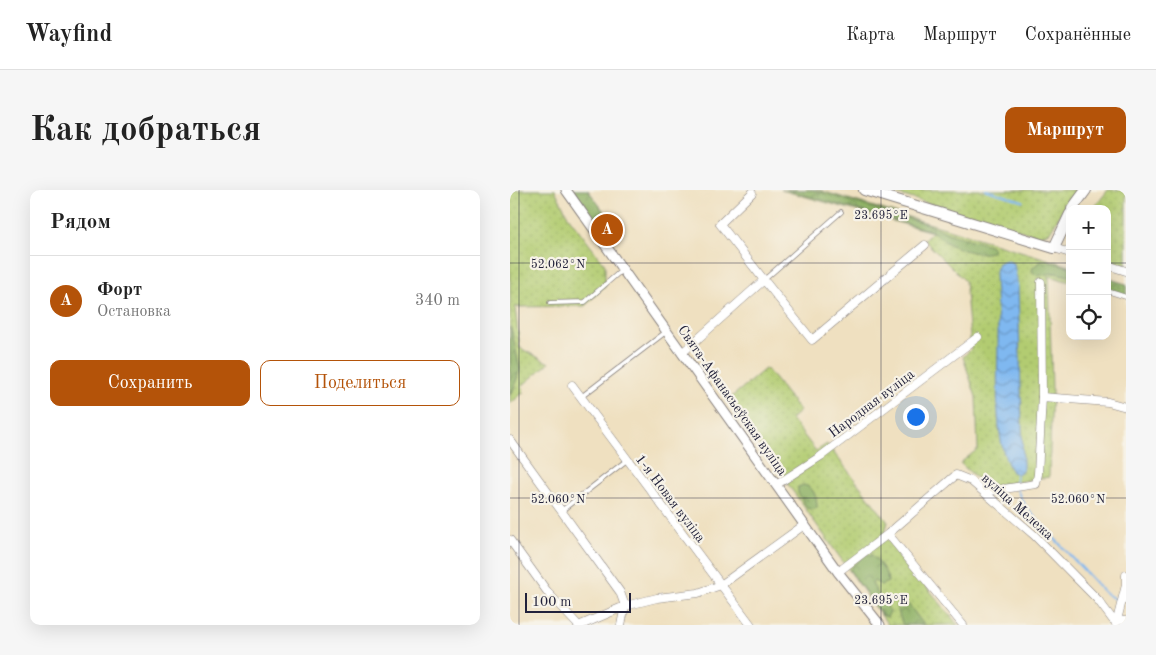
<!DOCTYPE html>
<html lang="ru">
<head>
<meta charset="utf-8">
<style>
  :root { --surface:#fff; --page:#f6f6f6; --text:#222; --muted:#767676; --line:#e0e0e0; --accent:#b45309 }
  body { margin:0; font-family:"Old Standard TT",serif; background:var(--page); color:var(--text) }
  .controls { position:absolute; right:15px; top:15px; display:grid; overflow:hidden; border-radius:10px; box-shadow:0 5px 20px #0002 }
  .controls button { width:45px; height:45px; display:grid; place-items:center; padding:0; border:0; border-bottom:1px solid var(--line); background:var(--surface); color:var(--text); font:25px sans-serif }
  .scale { position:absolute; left:15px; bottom:12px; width:106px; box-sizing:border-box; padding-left:5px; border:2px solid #22223b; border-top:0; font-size:14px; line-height:18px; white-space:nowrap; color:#22223b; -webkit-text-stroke:4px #f7f3e8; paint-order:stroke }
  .you { position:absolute; left:405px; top:226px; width:18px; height:18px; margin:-12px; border:4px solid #fff; border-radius:50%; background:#1a73e8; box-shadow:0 0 0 8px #1a73e833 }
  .badge { display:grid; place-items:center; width:32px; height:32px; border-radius:50%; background:var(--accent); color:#fff; font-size:16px; font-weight:700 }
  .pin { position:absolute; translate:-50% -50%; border:2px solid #fff; box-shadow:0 1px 5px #0006 }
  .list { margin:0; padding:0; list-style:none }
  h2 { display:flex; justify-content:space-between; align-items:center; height:65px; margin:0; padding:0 20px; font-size:21px }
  h2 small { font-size:16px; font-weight:400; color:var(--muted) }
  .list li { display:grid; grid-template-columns:32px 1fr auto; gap:15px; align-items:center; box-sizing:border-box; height:90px; padding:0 20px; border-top:1px solid var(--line) }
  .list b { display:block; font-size:19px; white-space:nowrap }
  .list p { margin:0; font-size:16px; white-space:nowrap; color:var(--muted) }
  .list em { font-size:16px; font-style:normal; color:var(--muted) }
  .actions { display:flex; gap:10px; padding:15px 20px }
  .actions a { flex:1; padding:11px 0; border:1px solid var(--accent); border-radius:10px; text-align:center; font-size:18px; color:var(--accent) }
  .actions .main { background:var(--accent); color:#fff }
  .icon { flex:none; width:28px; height:28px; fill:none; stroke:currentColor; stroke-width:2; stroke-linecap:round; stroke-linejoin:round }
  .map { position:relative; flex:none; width:616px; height:435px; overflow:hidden; border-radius:10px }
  header { display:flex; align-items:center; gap:30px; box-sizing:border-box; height:70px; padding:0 25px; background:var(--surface); border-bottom:1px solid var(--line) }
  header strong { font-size:24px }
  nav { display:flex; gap:28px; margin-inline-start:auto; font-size:18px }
  .intro { display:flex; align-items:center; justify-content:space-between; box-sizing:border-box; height:120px; padding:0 30px }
  h1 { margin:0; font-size:35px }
  .button { padding:12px 22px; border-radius:10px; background:var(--accent); color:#fff; font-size:18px; font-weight:700 }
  main { display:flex; gap:30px; padding:0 30px }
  aside { flex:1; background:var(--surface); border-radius:10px; box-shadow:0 5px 20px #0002 }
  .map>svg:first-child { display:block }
  .grass { fill:url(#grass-dots); stroke:#6a7756 }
  .forest { fill:url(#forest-crowns); stroke:#58694f }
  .water { fill:url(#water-waves); stroke:#506d96 }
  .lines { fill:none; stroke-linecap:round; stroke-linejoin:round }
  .stream { stroke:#7fb8f0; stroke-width:2 }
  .service-casing { stroke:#88817e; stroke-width:5.5 }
  .minor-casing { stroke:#88817e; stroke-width:9 }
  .tertiary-casing { stroke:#88817e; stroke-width:11 }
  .secondary-casing { stroke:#88817e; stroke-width:12 }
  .service { stroke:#fff; stroke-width:4 }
  .minor { stroke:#fff; stroke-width:8 }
  .tertiary { stroke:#fff; stroke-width:9 }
  .secondary { stroke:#fff; stroke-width:10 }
  .ticks { fill:none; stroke:#22223b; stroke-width:1; stroke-opacity:0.45 }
  .labels { text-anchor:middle; stroke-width:4.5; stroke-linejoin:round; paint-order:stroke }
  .street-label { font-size:14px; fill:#22223b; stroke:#f7f3e8 }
  .ticks-label { font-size:12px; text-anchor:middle; fill:#22223b; stroke:#f7f3e8; stroke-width:4.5; stroke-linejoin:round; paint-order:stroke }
</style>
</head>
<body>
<header>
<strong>Wayfind</strong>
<nav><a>Карта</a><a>Маршрут</a><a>Сохранённые</a></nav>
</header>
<div class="intro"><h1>Как добраться</h1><a class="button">Маршрут</a></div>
<main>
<aside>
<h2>Рядом<small></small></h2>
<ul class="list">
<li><span class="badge">A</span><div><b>Форт</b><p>Остановка</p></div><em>340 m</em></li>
</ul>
<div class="actions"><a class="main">Сохранить</a><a>Поделиться</a></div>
</aside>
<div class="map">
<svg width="616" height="435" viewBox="0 0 616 435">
  <defs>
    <pattern id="grass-dots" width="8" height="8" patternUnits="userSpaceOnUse" patternTransform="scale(1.25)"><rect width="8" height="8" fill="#b2cc71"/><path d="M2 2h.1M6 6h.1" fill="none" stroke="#99af63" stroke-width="1.8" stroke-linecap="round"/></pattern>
    <pattern id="forest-crowns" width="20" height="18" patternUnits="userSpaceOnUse" patternTransform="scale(1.25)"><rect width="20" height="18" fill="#8db063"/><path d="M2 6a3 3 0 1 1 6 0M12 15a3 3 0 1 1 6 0" fill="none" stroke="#738f53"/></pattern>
    <pattern id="water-waves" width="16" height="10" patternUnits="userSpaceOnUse" patternTransform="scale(1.25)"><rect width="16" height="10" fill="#7fb8f0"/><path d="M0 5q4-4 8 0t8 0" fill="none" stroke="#6895c4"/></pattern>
  </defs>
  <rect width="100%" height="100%" fill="#f7f3e8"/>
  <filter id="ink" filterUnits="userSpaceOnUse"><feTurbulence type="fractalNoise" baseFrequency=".02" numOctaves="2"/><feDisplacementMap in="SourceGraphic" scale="10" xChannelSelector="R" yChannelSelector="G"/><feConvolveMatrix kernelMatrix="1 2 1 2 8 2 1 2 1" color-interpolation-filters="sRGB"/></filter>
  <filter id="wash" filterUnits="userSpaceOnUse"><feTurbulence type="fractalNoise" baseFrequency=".0096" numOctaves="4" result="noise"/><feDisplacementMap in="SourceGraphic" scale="20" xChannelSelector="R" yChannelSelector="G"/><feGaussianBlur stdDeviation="1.12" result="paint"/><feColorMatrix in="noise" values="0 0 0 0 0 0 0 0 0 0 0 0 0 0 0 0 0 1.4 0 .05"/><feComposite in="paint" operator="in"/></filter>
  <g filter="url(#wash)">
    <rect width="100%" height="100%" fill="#efe0c0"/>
    <g class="grass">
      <path d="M1,0H45L58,26L95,75V96L75,116L5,117L10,158L39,173L12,196L14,202L0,214V2Z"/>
      <path d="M271,0H309L560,76V92L539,86L542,200L539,287L476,297L450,273L468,259L466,207L453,167L461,159L455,91L414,50L422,42Z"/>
      <path d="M373,0H568L551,23L540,42L529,46Z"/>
      <path d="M598,0H616V75L597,69V19H583Z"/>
      <path d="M256,178L290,221L281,229L306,261L317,254L378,332L374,345L448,435H378L218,210Z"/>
    </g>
    <g class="forest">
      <path d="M64,0H78L96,24L97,30L96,32C81,30 71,12 64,0Z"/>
      <path d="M277,0H303L420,35L440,44L480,55L484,60C475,68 448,59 439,54C431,50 427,43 419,40Z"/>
      <path d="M536,71L560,77V86L544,83L527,86L522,81L523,77L530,72Z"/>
      <path d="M597,88L616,94V105L597,99Z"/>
      <path d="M0,133L10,179L3,201L0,205Z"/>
      <path d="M293,295C304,296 307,308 307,317L304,320L297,318L288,303V297Z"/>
      <path d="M357,364L362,365C369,373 377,380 378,392L371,395L364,391L362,393C366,404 376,412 380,422L377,427L372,425L340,381L342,376Z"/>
      <path d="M392,411L399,415L414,435H393L386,417L388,413Z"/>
    </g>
    <path class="water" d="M497,70L504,74L508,97L513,273V280L508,284L502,282C481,248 489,179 488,139C488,120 485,101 485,82L488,73Z"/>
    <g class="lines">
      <g class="stream">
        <path d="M476,0L513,11"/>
        <path d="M506,284V294"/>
        <path d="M507,299L511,309L520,322L595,403L608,411"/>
      </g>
    </g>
  </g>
  <g filter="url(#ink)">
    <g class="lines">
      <defs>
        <g id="service">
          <path d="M254,90L331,22"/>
          <path d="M597,101L616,107"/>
          <path d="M40,113L75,112L112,80"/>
          <path d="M71,207L157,141"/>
          <path d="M51,321L117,270"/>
        </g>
        <g id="minor">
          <path d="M242,3L210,34L254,90"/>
          <path d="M544,58L560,63"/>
          <path d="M597,75L616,81"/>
          <path d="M172,163L254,90L302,150L415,55"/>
          <path d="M62,195L241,435"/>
          <path d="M532,207L598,212L616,217"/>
          <path d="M0,250L110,402L115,416L111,435"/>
          <path d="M266,295L311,266L468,147"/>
          <path d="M474,302L526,294L528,284L532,207L531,92"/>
          <path d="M378,344L453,435"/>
          <path d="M0,350L39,404L68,435"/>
          <path d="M328,382L378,344L446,285L461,291L524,345L588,410L603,430L616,431"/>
          <path d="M606,434L616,395V385"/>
          <path d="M71,435L115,416L147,408L188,403L211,395L294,335"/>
        </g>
        <path id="tertiary" d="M56,0L328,382L370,435"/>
        <g id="secondary">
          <path d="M354,0L544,58L560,24"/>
          <path d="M562,19L576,0"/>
        </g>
      </defs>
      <use href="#service" class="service-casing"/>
      <use href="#minor" class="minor-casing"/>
      <use href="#tertiary" class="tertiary-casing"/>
      <use href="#secondary" class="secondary-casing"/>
      <use href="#service" class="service"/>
      <use href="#minor" class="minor"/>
      <use href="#tertiary" class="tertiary"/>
      <use href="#secondary" class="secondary"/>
    </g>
  </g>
  <path class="ticks" d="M9,0V435M371,0V435M0,73H560M597,73H616M0,308H616"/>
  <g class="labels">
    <g class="street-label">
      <text transform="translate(223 210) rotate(55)" y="5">Свята-Афанасьеўская вуліца</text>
      <text transform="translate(361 213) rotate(-37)" y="5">Народная вуліца</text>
      <text transform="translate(161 308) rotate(53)" y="5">1-я Новая вуліца</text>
      <text transform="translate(508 316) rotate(42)" y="5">вуліца Мележа</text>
    </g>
  </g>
  <g class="ticks-label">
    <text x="371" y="29">23.695°E</text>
    <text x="48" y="78">52.062°N</text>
    <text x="48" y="313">52.060°N</text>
    <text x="568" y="313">52.060°N</text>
    <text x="371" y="414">23.695°E</text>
  </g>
</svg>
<div class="controls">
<button>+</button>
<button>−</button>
<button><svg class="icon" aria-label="locate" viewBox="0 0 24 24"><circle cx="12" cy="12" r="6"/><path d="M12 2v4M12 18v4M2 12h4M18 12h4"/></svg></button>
</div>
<div class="scale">100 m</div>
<div class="you"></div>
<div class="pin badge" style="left:97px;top:40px">A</div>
</div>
</main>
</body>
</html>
